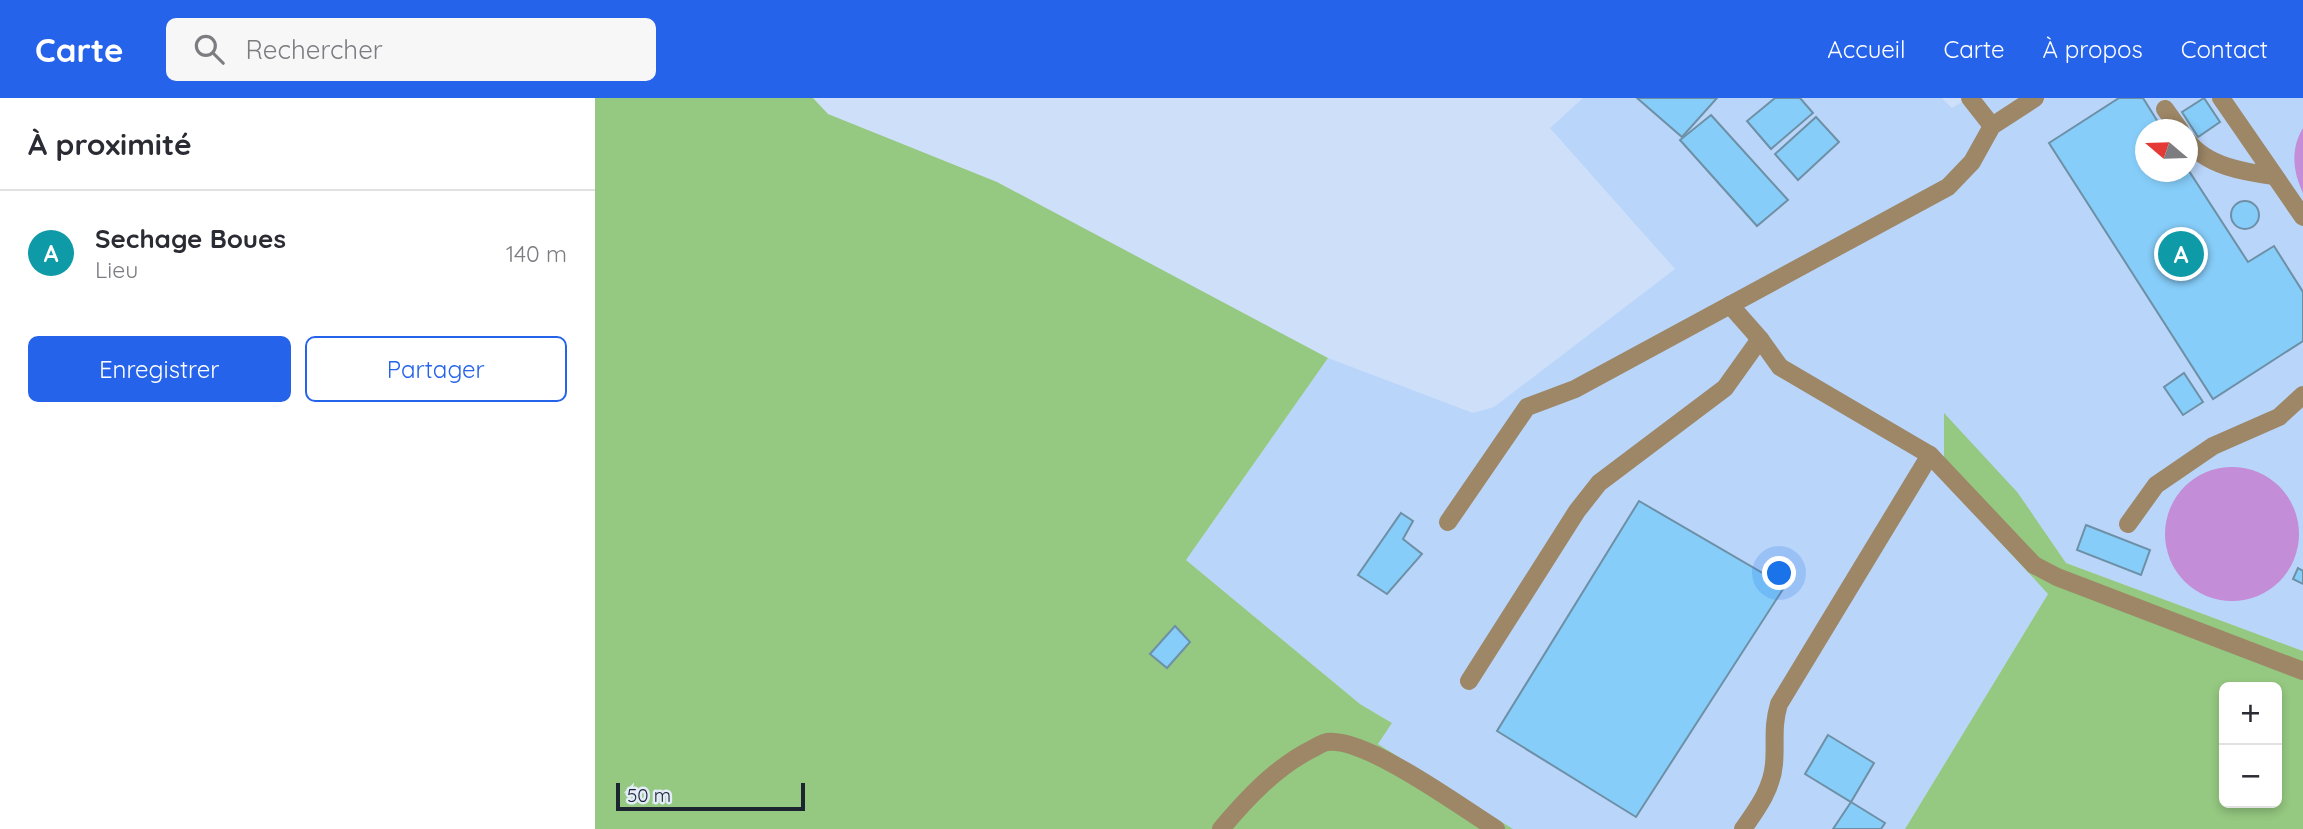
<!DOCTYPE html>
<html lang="fr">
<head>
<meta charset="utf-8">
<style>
  :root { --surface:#fff; --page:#f7f7f7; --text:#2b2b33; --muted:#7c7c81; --line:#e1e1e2; --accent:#2563eb }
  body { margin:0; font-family:Quicksand,sans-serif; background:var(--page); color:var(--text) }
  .controls { position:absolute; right:21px; bottom:21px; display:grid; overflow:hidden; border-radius:10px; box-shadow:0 4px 10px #0003 }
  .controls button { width:63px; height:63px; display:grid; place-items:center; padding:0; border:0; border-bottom:2px solid var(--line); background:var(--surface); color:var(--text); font:35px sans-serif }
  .compass { position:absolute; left:1540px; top:21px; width:63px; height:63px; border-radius:50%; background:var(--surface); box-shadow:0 4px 10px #0003; rotate:289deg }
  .scale { position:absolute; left:21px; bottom:18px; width:189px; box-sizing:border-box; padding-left:7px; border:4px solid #1c2430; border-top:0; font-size:19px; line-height:24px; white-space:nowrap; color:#1c2430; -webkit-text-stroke:5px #e3ecf9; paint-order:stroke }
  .you { position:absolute; left:1185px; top:476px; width:24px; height:24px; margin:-18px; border:5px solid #fff; border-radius:50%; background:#1a73e8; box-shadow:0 0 0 10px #1a73e833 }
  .badge { display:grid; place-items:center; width:46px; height:46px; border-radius:50%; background:var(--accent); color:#fff; font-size:23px; font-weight:700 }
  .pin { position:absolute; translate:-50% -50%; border:4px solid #fff; box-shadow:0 2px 7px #0006 }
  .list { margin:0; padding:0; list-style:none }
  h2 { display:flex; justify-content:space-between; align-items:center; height:91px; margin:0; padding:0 28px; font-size:30px }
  h2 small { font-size:23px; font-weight:400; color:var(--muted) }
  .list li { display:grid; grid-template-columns:46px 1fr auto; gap:21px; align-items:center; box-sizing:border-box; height:126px; padding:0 28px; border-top:2px solid var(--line) }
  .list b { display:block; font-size:26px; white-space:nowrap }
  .list p { margin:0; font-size:23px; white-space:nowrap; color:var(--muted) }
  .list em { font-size:23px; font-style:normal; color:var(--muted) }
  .actions { display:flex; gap:14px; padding:21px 28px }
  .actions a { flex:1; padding:16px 0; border:2px solid var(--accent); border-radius:10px; text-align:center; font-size:24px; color:var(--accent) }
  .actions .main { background:var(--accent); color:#fff }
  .icon { flex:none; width:38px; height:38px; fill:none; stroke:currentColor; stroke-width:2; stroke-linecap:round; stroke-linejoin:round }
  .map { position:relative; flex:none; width:1708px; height:731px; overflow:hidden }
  header { display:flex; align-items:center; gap:42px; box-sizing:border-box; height:98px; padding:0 35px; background:var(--accent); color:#fff }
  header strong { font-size:33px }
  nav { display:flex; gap:38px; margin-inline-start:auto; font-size:24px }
  .search { width:490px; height:63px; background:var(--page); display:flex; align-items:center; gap:18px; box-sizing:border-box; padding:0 24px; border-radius:10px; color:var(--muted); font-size:26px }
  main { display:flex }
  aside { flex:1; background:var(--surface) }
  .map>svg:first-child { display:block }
  .built { fill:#bad5fa; fill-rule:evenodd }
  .green { fill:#95c881; fill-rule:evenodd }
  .water { fill:#c48dd7 }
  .building { fill:#86cdf9; stroke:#6e90a6; stroke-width:2 }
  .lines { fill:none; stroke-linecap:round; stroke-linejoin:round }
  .minor { stroke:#9d8766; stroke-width:18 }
</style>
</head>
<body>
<header>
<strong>Carte</strong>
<div class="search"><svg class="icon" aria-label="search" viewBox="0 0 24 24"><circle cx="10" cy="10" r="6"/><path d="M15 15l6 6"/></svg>Rechercher</div>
<nav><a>Accueil</a><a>Carte</a><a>À propos</a><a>Contact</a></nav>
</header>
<main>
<aside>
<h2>À proximité<small></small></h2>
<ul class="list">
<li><span class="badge" style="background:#0f9aa8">A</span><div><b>Sechage Boues</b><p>Lieu</p></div><em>140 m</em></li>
</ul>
<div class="actions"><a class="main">Enregistrer</a><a>Partager</a></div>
</aside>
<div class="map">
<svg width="1708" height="731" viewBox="0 0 1708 731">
  <rect width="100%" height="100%" fill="#cee0f9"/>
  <path class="built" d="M988,0H1347L1357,10L1373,0H1708V553L1471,465L1423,395L1349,383L1453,496L1310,731H918L783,646L797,625L765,606L591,462L733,260L878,315L899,309L1080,171L955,30ZM1550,32H1592V74H1550Z"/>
  <g class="green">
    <path d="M0,0H218L233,16L402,84L733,260L591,462L765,606L797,625L783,646L918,731H0Z"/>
    <path d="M1349,315L1423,395L1471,465L1708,553V731H1310L1453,496L1349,383ZM1629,589H1682V705H1629Z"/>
  </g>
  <g class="water">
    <path d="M1708,30V95C1698,74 1695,51 1708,30Z"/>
    <circle cx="1637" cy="436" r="67"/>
  </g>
  <g class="building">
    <path d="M1042,0H1122L1087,39Z"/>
    <path d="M1180,0H1205L1218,15L1176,51L1152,23Z"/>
    <path d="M1524,0H1548L1568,32H1550V74H1592V70L1653,164L1679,148L1708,194V243L1618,301L1454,45Z"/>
    <path d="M1609,0L1625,24L1603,39L1587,14Z"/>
    <path d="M1116,17L1193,102L1162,128L1085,42Z"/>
    <path d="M1221,19L1244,44L1203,82L1180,56Z"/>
    <circle cx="1650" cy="117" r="14"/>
    <path d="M1589,275L1608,304L1588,317L1569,289Z"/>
    <path d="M1044,403L1190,488L1041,719L902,633Z"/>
    <path d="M806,415L818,423L808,441L827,456L792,496L763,477Z"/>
    <path d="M1491,427L1555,452L1546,477L1482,452Z"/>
    <path d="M1703,470L1708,473V486L1698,481Z"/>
    <path d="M580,528L595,544L572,570L555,556Z"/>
    <path d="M1233,637L1279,665L1256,704L1210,676Z"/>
    <path d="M1256,704L1290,725L1286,731H1238Z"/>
  </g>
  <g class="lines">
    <g class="minor">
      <path d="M1375,0L1397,28"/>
      <path d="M1626,0L1708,119"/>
      <path d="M1570,11L1585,32"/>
      <path d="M1592,42C1611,68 1649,74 1679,78"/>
      <path d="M1135,207L1165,241L1185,269L1335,357L1439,467L1462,479L1708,573"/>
      <path d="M853,424L932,309L980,291L1353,89L1377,64L1397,28L1440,0"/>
      <path d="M1533,426L1561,387L1618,348L1684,319L1708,297"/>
      <path d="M874,583L982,413L1004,385L1130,290L1165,241"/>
      <path d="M626,731C652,700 681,669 717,651C721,649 727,645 732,644C771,639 866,709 901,731"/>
      <path d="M1148,731C1162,711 1177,691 1179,666C1181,644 1177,629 1184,606L1335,357"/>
    </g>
  </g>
</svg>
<div class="controls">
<button>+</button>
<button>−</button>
</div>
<svg class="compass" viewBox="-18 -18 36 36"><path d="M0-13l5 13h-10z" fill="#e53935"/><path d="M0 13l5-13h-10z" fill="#7c7c81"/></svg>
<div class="scale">50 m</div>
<div class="you"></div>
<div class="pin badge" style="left:1586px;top:156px;background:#0f9aa8">A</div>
</div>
</main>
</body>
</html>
